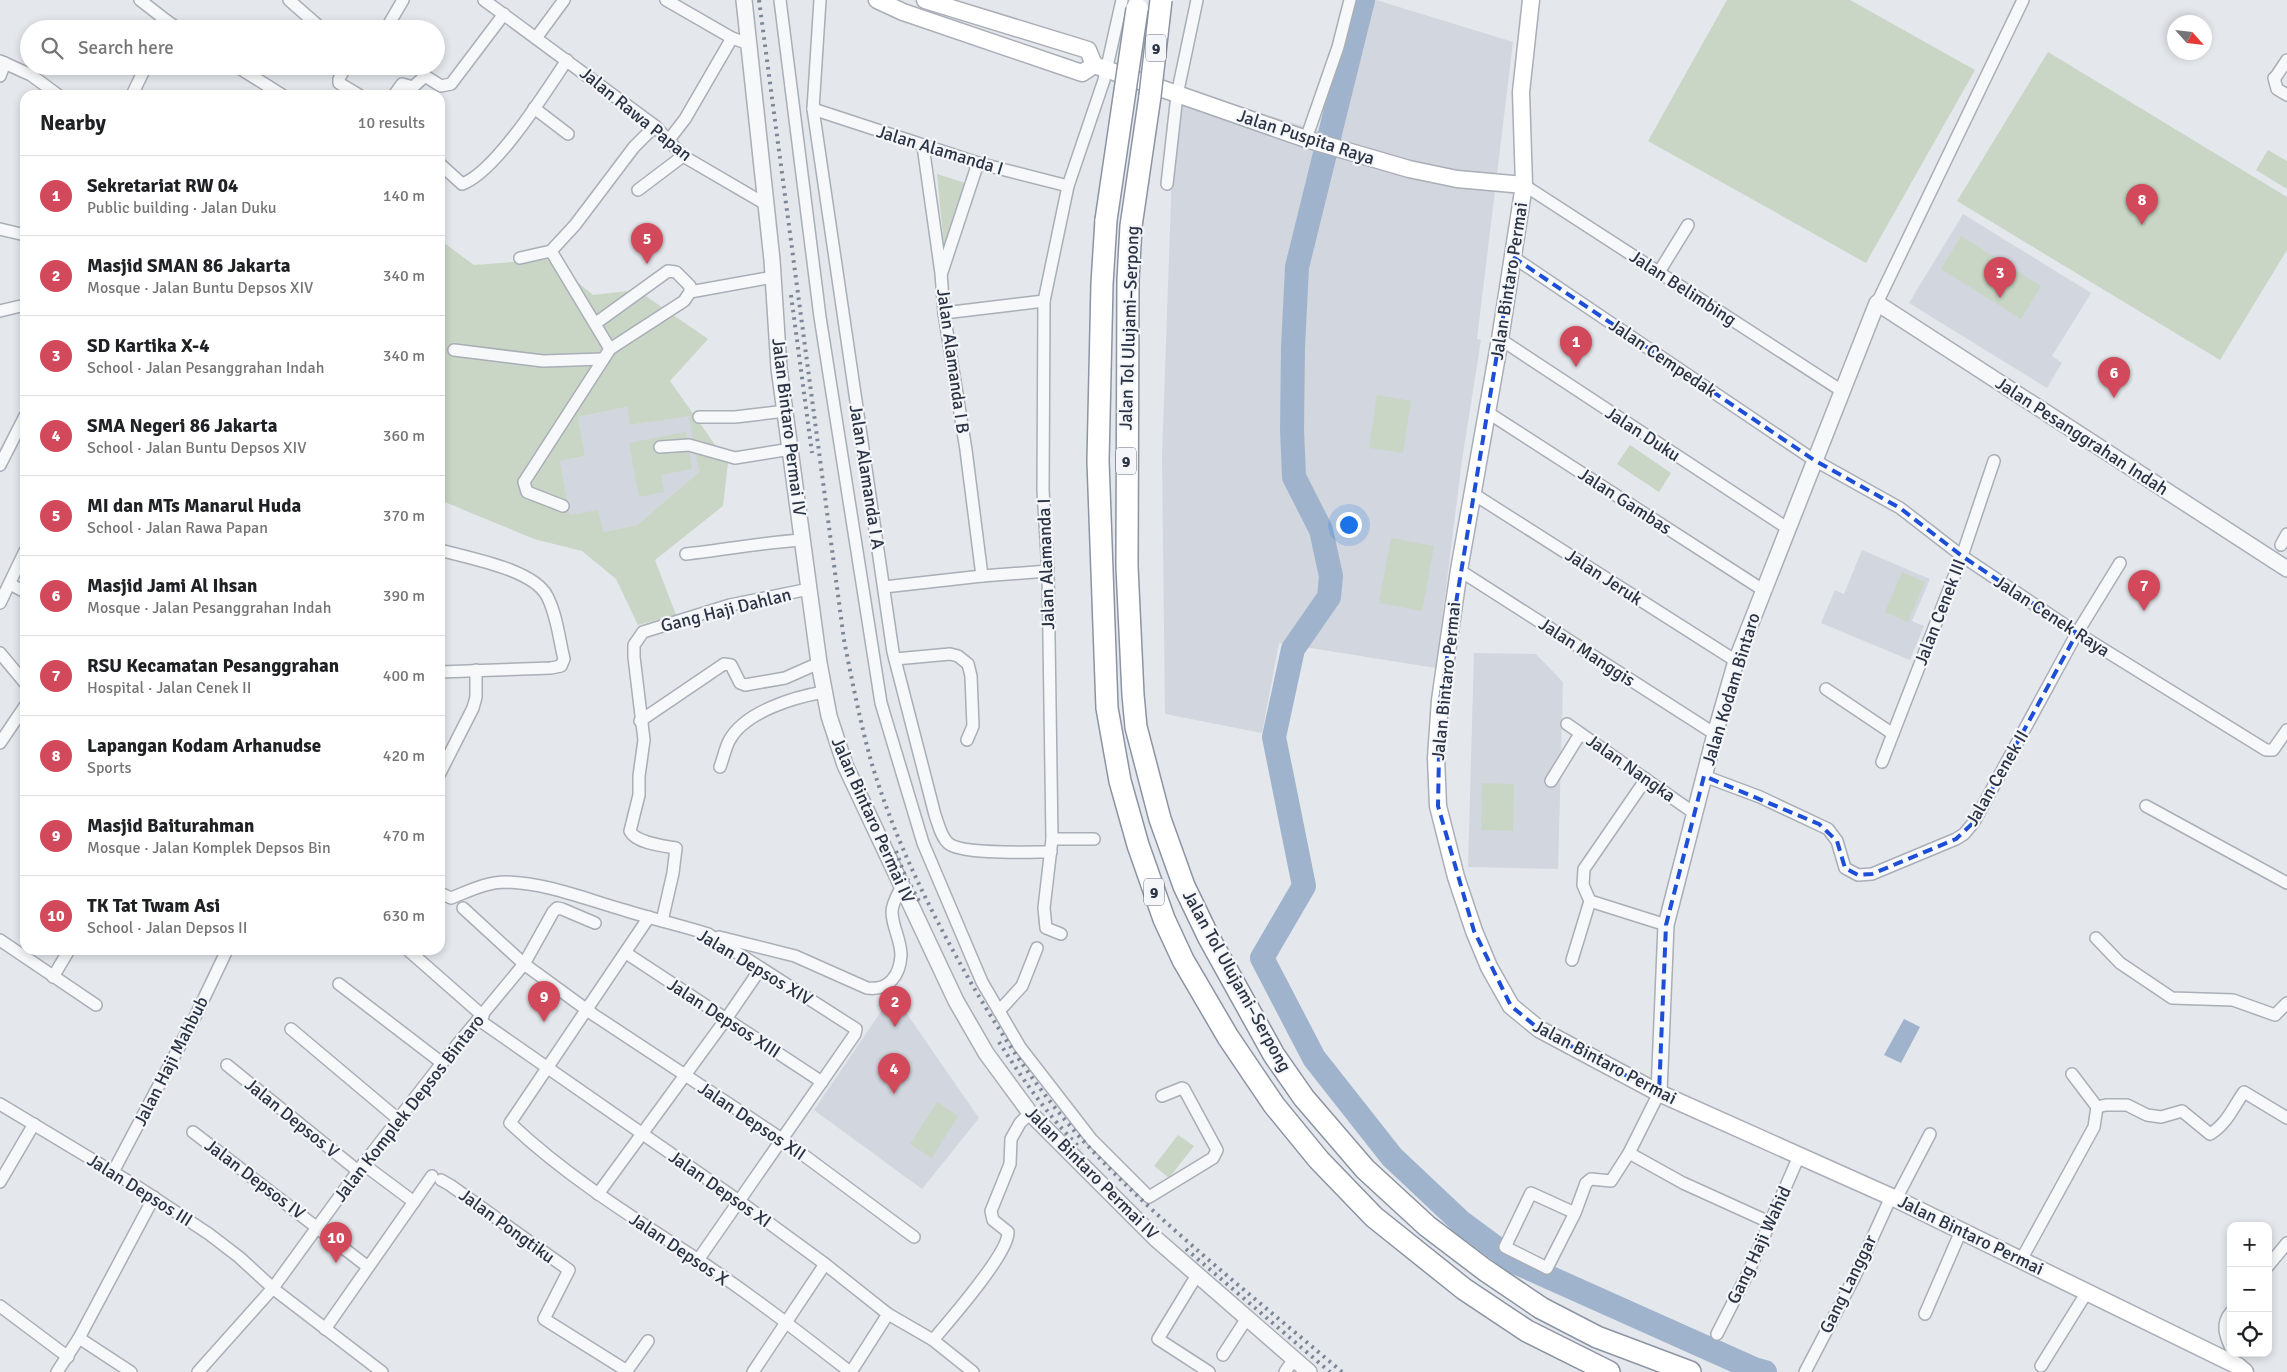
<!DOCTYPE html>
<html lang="en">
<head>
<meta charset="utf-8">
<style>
  :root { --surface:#fff; --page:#f6f6f6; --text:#202124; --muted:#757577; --line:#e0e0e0; --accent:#d1495b }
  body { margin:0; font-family:Signika,sans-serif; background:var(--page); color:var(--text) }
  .controls { position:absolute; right:15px; bottom:15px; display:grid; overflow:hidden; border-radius:10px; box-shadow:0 2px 8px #0003 }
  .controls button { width:45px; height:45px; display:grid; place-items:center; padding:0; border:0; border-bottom:1px solid var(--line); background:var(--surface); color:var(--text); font:25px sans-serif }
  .compass { position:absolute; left:2167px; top:15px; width:45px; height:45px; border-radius:50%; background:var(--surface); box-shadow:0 2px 8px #0003; rotate:117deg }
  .you { position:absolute; left:1348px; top:524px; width:18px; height:18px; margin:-12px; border:4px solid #fff; border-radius:50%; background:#1a73e8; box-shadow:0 0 0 8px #1a73e833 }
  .badge { display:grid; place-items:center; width:32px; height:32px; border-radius:50%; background:var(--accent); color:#fff; font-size:16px; font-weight:700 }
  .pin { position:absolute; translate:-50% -41px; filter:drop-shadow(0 1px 2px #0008) }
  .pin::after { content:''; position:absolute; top:26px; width:18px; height:15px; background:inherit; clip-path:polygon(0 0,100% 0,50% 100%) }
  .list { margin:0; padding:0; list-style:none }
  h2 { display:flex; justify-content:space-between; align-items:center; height:65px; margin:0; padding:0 20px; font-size:21px }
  h2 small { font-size:16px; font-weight:400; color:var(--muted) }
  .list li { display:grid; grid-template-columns:32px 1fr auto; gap:15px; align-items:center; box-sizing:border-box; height:80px; padding:0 20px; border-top:1px solid var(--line) }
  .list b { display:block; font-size:19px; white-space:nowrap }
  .list p { margin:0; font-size:16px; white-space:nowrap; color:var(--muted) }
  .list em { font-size:16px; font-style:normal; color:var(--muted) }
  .icon { flex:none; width:28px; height:28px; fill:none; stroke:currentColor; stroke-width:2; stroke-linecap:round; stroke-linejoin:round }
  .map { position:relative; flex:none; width:2287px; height:1372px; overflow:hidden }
  .search { position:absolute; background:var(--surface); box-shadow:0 2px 8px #0003; left:20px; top:20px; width:425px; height:55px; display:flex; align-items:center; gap:12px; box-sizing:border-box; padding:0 18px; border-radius:28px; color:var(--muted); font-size:19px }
  .panel { position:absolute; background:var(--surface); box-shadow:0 2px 8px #0003; left:20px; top:90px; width:425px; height:865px; border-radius:15px }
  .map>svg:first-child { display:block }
  .built { fill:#d2d6de }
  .green { fill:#c9d6c5; fill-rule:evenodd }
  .water { fill:#9fb4cc }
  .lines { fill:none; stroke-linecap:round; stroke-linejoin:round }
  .river { stroke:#9fb4cc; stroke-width:24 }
  .minor-casing { stroke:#a9aeb7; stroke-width:14 }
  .tertiary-casing { stroke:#a9aeb7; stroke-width:18 }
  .secondary-casing { stroke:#a9aeb7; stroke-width:19 }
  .motorway-casing { stroke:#8b94a3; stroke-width:24 }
  .minor { stroke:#f7f8fa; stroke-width:11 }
  .tertiary { stroke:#f7f8fa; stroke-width:15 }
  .secondary { stroke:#fff; stroke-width:16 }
  .motorway { stroke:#fff; stroke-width:21 }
  .rail { stroke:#7d8696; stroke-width:4; stroke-dasharray:2.5 5; stroke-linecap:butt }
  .motorway-bridge-casing { stroke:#8b94a3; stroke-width:24; stroke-linecap:butt }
  .motorway-bridge { stroke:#fff; stroke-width:21 }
  .marked { fill:none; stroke:#1d4ed8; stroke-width:4; stroke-dasharray:10 6; stroke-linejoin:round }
  .labels { text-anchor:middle; stroke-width:4.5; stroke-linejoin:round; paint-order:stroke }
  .shield { fill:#f4f6f9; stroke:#676e7b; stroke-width:1 }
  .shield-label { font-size:16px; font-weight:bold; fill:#2b3445 }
  .street-label { font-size:18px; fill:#2b3445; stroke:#f4f6f9 }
</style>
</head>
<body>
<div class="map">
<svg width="2287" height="1372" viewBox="0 0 2287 1372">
  <rect width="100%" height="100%" fill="#e4e7ec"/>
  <g class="built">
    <path d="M1360,0H1376L1513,42L1477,339L1481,340L1462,460L1436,668L1279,643L1262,733L1165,714L1162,456L1175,87L1319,131Z"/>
    <path d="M1963,214L2091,293L2052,356L2062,363L2047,388L1909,303Z"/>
    <path d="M627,407L631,425L690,415L699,472L637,525L603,532L570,515L560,461L585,456L578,417Z"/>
    <path d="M1862,550L1930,579L1912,621L1924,626L1910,660L1821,623L1835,590L1844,594Z"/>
    <path d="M1474,653L1536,654L1563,682L1558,869L1468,867Z"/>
    <path d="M893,994L979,1118L922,1189L814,1110Z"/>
  </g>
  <g class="green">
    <path d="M1727,0H1850L1975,70L1866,263L1648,141Z"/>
    <path d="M2048,52L2287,197V250L2220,360L1957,201Z"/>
    <path d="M2268,150L2287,161V189L2256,170Z"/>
    <path d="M937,174L975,186L946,269Z"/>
    <path d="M1961,236L2041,286L2021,319L1941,269Z"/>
    <path d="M440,240L474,265L550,259L593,295L637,290L708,339L670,381L728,463L723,506L655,560L676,615L638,625L616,579L582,551L534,539L440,500ZM627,407L630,425L689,416L699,472L637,525L603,532L598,510L570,515L560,461L585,456L578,417Z"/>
    <path d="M1377,395L1411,401L1403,453L1369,448Z"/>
    <path d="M686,432L692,469L661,475L664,492L639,497L629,443Z"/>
    <path d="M1630,445L1671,473L1659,492L1617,464Z"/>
    <path d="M1391,538L1434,546L1422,611L1379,603Z"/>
    <path d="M1902,572L1925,582L1908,622L1885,612Z"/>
    <path d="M1482,783L1514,784L1513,831L1481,830Z"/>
    <path d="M937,1102L958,1116L932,1158L910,1144Z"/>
    <path d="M1178,1135L1194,1146L1169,1178L1154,1166Z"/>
  </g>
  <path class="water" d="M1904,1019L1920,1027L1901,1063L1884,1055Z"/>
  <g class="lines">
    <path class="river" d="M1363,0L1297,267L1293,347L1292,429L1294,477L1321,530L1331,576L1329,597L1293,649L1274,737L1304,886L1262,958L1314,1058L1392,1157L1461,1222L1515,1262L1754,1369L1765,1372"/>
    <defs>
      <g id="minor">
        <path d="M140,0L167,21L164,29"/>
        <path d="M289,0L322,29"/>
        <path d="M484,0L655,126L683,156L767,205"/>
        <path d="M666,0L732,38L749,44"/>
        <path d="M780,0L820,317L881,703L923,843L982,982L1020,1047L1092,1140L1149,1197L1213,1158L1217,1150L1184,1089L1182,1088L1162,1096"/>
        <path d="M820,0L813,109L893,652L935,815C938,823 941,837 948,843C961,855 1031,852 1051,852"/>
        <path d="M167,21L179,29"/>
        <path d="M386,29L403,0"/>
        <path d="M536,38L564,0"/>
        <path d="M0,61L31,75L58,95"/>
        <path d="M236,66L282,95"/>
        <path d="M346,66L339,79V83L359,95"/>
        <path d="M0,76L5,63"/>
        <path d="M2274,78L2277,89L2287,95"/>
        <path d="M2275,78L2287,60"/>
        <path d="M132,95L146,66"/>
        <path d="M394,95L402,84L413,87L425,76L441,86L451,84L504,14"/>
        <path d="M534,108L568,134"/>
        <path d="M813,109L978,163L1068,186"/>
        <path d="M1306,139L1338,47L1350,0"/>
        <path d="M668,141L685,119L732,38"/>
        <path d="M923,146L941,273L944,313L966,450L982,576"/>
        <path d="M440,164L462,184C495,173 547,90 567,60"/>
        <path d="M1167,184L1177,95L1197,0"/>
        <path d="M1524,185L1842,391"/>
        <path d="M638,190L683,156"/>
        <path d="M0,229L25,235"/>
        <path d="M551,251L610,349L524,482L527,492L563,506"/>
        <path d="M1513,257L1814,460L1900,508L1962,556L2077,633L2266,750H2273L2287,730"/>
        <path d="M520,258L551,251L575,225L634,147L655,126"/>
        <path d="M942,272L978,163"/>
        <path d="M1659,272L1688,225"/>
        <path d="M690,292L773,277"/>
        <path d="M1877,303L2023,0"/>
        <path d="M0,311L25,305"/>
        <path d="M944,313L1044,301"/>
        <path d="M596,323L668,271L676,272L690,286V292L684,301L610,349"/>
        <path d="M1500,339L1787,528"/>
        <path d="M454,350L543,361L603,359"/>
        <path d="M1487,412L1763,590"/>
        <path d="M699,417H735L786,411"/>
        <path d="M660,447L689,445L735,458L791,449"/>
        <path d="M0,465L25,416"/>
        <path d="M1472,493L1736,661"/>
        <path d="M2281,545L2287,534"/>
        <path d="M440,550C468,558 533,569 547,596C557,615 559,639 564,659L561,666L551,668L440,672"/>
        <path d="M686,554C725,550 764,542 803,540"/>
        <path d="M1459,570L1715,734"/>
        <path d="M10,584L25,592"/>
        <path d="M884,587L982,576L1048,571"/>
        <path d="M0,603L25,551"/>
        <path d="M0,653L25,683"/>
        <path d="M895,659L950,654L958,656L968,664L971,676L973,726L967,740"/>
        <path d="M1826,689L1893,734"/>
        <path d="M640,721L724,664L731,665L740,683L745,685L785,678L819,663"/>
        <path d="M1567,724L1694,813"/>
        <path d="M0,743L25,706"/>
        <path d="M1882,762L1962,556L1994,461"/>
        <path d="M720,767C723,759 725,749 729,741C744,712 794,697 824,692"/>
        <path d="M440,773L473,708L476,697V670"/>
        <path d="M1704,776L1760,797L1828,829L1837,841L1845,868L1858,875L1872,874L1956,839L1964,834L1974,822L2077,633L2120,563"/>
        <path d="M1646,779L1584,869L1583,885L1590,901L1666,925"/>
        <path d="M1551,781L1580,734"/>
        <path d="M2146,806L2287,883"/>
        <path d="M1052,839H1094"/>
        <path d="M440,893L451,898C469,891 486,882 506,882C547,883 585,899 624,910C652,919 680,925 708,934L856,1029L855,1034L698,1260"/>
        <path d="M463,908L524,964L594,1015L782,1139L914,1237"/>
        <path d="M649,917L510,1123C566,1176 632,1217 697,1259C750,1294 800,1333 850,1372"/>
        <path d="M662,921L673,873L676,848C663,846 636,843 630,831L639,795V776L644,740L634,657V645L643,632L730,605L809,589"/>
        <path d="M1061,934L1046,928L1044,908L1052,839L1048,571L1043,490L1044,301L1068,186L1104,80L1122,0"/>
        <path d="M719,937L795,956L867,988C889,991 900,975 901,955C901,940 892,926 892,912C892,903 898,894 902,886"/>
        <path d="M2096,938L2120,963L2172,998L2233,1000L2275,1015L2287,1003"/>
        <path d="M0,940L96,1005"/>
        <path d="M408,950L483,1016"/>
        <path d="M626,953L822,1082"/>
        <path d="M1572,960L1590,901"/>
        <path d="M53,977L69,950"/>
        <path d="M339,984L442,1063"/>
        <path d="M999,1011L1022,986L1037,948"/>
        <path d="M479,1020L739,1201L825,1264L888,1314L933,1340L973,1372"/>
        <path d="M291,1029L398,1119"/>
        <path d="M227,1065L358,1171"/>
        <path d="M1659,1093L1629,1153L1683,1183L1769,1222"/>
        <path d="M0,1104L141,1189L209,1234L239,1257L275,1290L382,1372"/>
        <path d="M2097,1107L2106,1105H2127L2147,1115L2161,1117L2182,1111L2210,1134C2227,1124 2233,1107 2244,1092L2287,1118"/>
        <path d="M193,1132L368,1267"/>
        <path d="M363,1164L414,1202"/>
        <path d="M113,1172L195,1017L227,950"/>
        <path d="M441,1180L450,1185L569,1270L544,1319L627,1371"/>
        <path d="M0,1182L34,1124"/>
        <path d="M598,1194L726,1019L761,968"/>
        <path d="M1896,1199L1930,1134"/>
        <path d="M1575,1213L1531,1193L1505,1247L1547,1268L1575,1213L1586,1183L1591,1179L1611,1181L1629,1153"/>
        <path d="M2021,1260L2094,1127L2097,1107L2072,1074"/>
        <path d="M2268,1266L2287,1243"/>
        <path d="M1197,1275L1158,1339L1209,1372"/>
        <path d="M0,1306L68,1357"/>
        <path d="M2231,1312C2221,1324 2225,1335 2231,1348"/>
        <path d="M1925,1314L1961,1231"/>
        <path d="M325,1329L432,1176"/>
        <path d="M1717,1334L1748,1273L1799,1156"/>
        <path d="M79,1338L131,1372"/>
        <path d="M933,1340C949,1321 1009,1253 1008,1232L993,1220L991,1211L1010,1164L1011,1139L1020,1123L1030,1113"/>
        <path d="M1223,1355L1247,1318"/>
        <path d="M2041,1366L2087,1292"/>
        <path d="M57,1372L79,1338L154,1197"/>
        <path d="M198,1372L273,1288L358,1171L442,1063L524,964L553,912L557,908L562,909L595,923"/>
        <path d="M626,1372L648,1341"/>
        <path d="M753,1372L825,1264"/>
        <path d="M851,1372L888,1314"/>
        <path d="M1285,1372L1294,1359"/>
        <path d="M1805,1372L1854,1278L1891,1197"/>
      </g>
      <g id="tertiary">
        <path d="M744,0L772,260L779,368L819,663L829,716L845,765L956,1001L986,1053L1030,1113L1155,1238L1309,1372"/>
        <path d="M1659,1093L1666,925L1715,734L1736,661L1877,303L2287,569"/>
      </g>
      <g id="secondary">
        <path d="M877,0L903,12L1082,73L1094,65"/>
        <path d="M925,0L1088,50L1094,65"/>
        <path d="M1531,0L1521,92L1524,185L1500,339L1459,570L1440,700L1436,758L1438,806L1456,877L1474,931L1489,967L1511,1006L1539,1029L1659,1093L1896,1199L2238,1366L2245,1372"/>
        <path d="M1094,65L1306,139L1409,169L1457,179L1524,185"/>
      </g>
      <g id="motorway">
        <path d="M1150,96L1131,226L1128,280L1127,567L1133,695L1136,727L1160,819L1184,886L1209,938L1274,1055L1304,1098L1365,1169L1427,1226L1485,1270L1541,1308L1597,1337L1690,1372"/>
        <path d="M1106,220L1102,284L1098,461L1107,708L1120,781L1138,845L1164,919L1183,960L1228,1037L1274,1105L1319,1160L1374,1217L1464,1289L1527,1331L1609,1372"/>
      </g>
    </defs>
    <use href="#minor" class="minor-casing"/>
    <use href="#tertiary" class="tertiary-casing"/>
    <use href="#secondary" class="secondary-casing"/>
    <use href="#motorway" class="motorway-casing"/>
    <use href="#minor" class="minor"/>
    <use href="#tertiary" class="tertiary"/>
    <use href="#secondary" class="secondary"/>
    <use href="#motorway" class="motorway"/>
    <g class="rail">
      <path d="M759,0L844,640C852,681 860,721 871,761C890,825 918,886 950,945C986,1012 1027,1077 1077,1134C1156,1222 1252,1295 1342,1372"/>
      <path d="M791,295L812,453"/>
      <path d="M896,851L903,871L921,905"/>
      <path d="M999,1042C1023,1080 1049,1117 1081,1149"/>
      <path d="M1186,1249L1330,1372"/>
    </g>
    <defs>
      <g id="motorway-bridge">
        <path d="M1150,96L1161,0"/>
        <path d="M1106,220L1137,9"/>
      </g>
    </defs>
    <use href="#motorway-bridge" class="motorway-bridge-casing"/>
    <use href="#motorway-bridge" class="motorway-bridge"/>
  </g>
  <path class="marked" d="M1513,257L1814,460L1900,508L1962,556L2077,633L1974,822L1956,839L1872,874L1858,875L1845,868L1837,841L1819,824L1704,776L1666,925L1659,1093L1539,1029L1511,1006L1474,931L1438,806L1440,700Z"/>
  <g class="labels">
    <g class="shield">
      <rect x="1146" y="34.5" width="20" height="27" rx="4"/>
      <rect x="1116" y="447.5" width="20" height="27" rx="4"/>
      <rect x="1144" y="878.5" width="20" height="27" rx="4"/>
    </g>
    <g class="shield-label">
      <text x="1156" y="54">9</text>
      <text x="1126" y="467">9</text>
      <text x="1154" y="898">9</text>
    </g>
    <g class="street-label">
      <text transform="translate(636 114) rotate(39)" y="6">Jalan Rawa Papan</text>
      <text transform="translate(1306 137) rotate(18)" y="6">Jalan Puspita Raya</text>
      <text transform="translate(940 150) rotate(17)" y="6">Jalan Alamanda I</text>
      <text transform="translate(1509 281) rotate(-81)" y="6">Jalan Bintaro Permai</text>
      <text transform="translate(1683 288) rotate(33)" y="6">Jalan Belimbing</text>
      <text transform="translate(1129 328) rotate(-88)" y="6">Jalan Tol Ulujami–Serpong</text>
      <text transform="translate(1663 358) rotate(34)" y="6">Jalan Cempedak</text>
      <text transform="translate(953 361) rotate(82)" y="6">Jalan Alamanda I B</text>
      <text transform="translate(789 427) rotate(83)" y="6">Jalan Bintaro Permai IV</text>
      <text transform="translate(1643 434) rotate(33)" y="6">Jalan Duku</text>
      <text transform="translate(2082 436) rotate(33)" y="6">Jalan Pesanggrahan Indah</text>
      <text transform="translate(867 477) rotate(81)" y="6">Jalan Alamanda I A</text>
      <text transform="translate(1625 501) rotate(33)" y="6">Jalan Gambas</text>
      <text transform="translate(1046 564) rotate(-92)" y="6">Jalan Alamanda I</text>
      <text transform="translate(1604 577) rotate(33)" y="6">Jalan Jeruk</text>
      <text transform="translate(726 610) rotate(-14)" y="6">Gang Haji Dahlan</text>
      <text transform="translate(1940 612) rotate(-69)" y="6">Jalan Cenek III</text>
      <text transform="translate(2052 616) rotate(33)" y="6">Jalan Cenek Raya</text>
      <text transform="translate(1587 652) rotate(33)" y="6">Jalan Manggis</text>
      <text transform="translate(1446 681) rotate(-84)" y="6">Jalan Bintaro Permai</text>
      <text transform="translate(1731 689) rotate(-73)" y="6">Jalan Kodam Bintaro</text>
      <text transform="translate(1631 768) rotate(35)" y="6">Jalan Nangka</text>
      <text transform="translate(1997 778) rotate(-60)" y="6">Jalan Cenek II</text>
      <text transform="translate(873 820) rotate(66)" y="6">Jalan Bintaro Permai IV</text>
      <text transform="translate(755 967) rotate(31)" y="6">Jalan Depsos XIV</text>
      <text transform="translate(1237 981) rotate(61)" y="6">Jalan Tol Ulujami–Serpong</text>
      <text transform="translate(724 1018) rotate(33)" y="6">Jalan Depsos XIII</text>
      <text transform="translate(171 1061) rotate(-63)" y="6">Jalan Haji Mahbub</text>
      <text transform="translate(1605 1062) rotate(28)" y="6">Jalan Bintaro Permai</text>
      <text transform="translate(409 1108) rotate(-52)" y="6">Jalan Komplek Depsos Bintaro</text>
      <text transform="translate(292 1118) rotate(39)" y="6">Jalan Depsos V</text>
      <text transform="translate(752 1121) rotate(34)" y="6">Jalan Depsos XII</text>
      <text transform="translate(1092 1173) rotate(45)" y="6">Jalan Bintaro Permai IV</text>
      <text transform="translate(255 1179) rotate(37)" y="6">Jalan Depsos IV</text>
      <text transform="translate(720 1189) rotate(35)" y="6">Jalan Depsos XI</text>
      <text transform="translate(140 1190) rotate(32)" y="6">Jalan Depsos III</text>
      <text transform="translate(507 1226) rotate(36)" y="6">Jalan Pongtiku</text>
      <text transform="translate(1971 1235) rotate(26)" y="6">Jalan Bintaro Permai</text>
      <text transform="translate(1759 1245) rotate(-65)" y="6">Gang Haji Wahid</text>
      <text transform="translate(679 1249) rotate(34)" y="6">Jalan Depsos X</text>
      <text transform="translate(1848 1284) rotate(-64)" y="6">Gang Langgar</text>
    </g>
  </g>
</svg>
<div class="controls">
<button>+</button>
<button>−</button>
<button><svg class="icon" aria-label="locate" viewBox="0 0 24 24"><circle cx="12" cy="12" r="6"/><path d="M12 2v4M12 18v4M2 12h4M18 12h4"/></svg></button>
</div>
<svg class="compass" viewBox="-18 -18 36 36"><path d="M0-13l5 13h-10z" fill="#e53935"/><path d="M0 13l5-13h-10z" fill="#757577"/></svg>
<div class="you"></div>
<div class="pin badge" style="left:1576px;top:367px">1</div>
<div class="pin badge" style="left:895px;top:1027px">2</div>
<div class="pin badge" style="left:2000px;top:298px">3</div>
<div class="pin badge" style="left:894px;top:1094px">4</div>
<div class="pin badge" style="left:647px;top:264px">5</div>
<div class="pin badge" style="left:2114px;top:398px">6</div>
<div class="pin badge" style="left:2144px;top:611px">7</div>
<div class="pin badge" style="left:2142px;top:225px">8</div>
<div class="pin badge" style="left:544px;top:1022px">9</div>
<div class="pin badge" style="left:336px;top:1263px">10</div>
<div class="search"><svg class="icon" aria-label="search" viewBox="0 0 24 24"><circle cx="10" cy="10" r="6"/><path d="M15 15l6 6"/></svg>Search here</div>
<section class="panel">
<h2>Nearby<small>10 results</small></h2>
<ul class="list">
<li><span class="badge">1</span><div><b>Sekretariat RW 04</b><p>Public building · Jalan Duku</p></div><em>140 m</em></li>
<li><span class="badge">2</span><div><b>Masjid SMAN 86 Jakarta</b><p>Mosque · Jalan Buntu Depsos XIV</p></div><em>340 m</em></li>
<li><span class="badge">3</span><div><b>SD Kartika X-4</b><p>School · Jalan Pesanggrahan Indah</p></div><em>340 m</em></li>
<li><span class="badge">4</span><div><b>SMA Negeri 86 Jakarta</b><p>School · Jalan Buntu Depsos XIV</p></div><em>360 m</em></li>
<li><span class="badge">5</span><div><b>MI dan MTs Manarul Huda</b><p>School · Jalan Rawa Papan</p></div><em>370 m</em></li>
<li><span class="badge">6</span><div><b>Masjid Jami Al Ihsan</b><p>Mosque · Jalan Pesanggrahan Indah</p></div><em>390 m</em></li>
<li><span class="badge">7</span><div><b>RSU Kecamatan Pesanggrahan</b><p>Hospital · Jalan Cenek II</p></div><em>400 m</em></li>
<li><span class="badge">8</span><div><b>Lapangan Kodam Arhanudse</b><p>Sports</p></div><em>420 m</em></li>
<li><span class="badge">9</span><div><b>Masjid Baiturahman</b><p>Mosque · Jalan Komplek Depsos Bin</p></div><em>470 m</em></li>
<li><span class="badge">10</span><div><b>TK Tat Twam Asi</b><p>School · Jalan Depsos II</p></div><em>630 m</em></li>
</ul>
</section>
</div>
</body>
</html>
